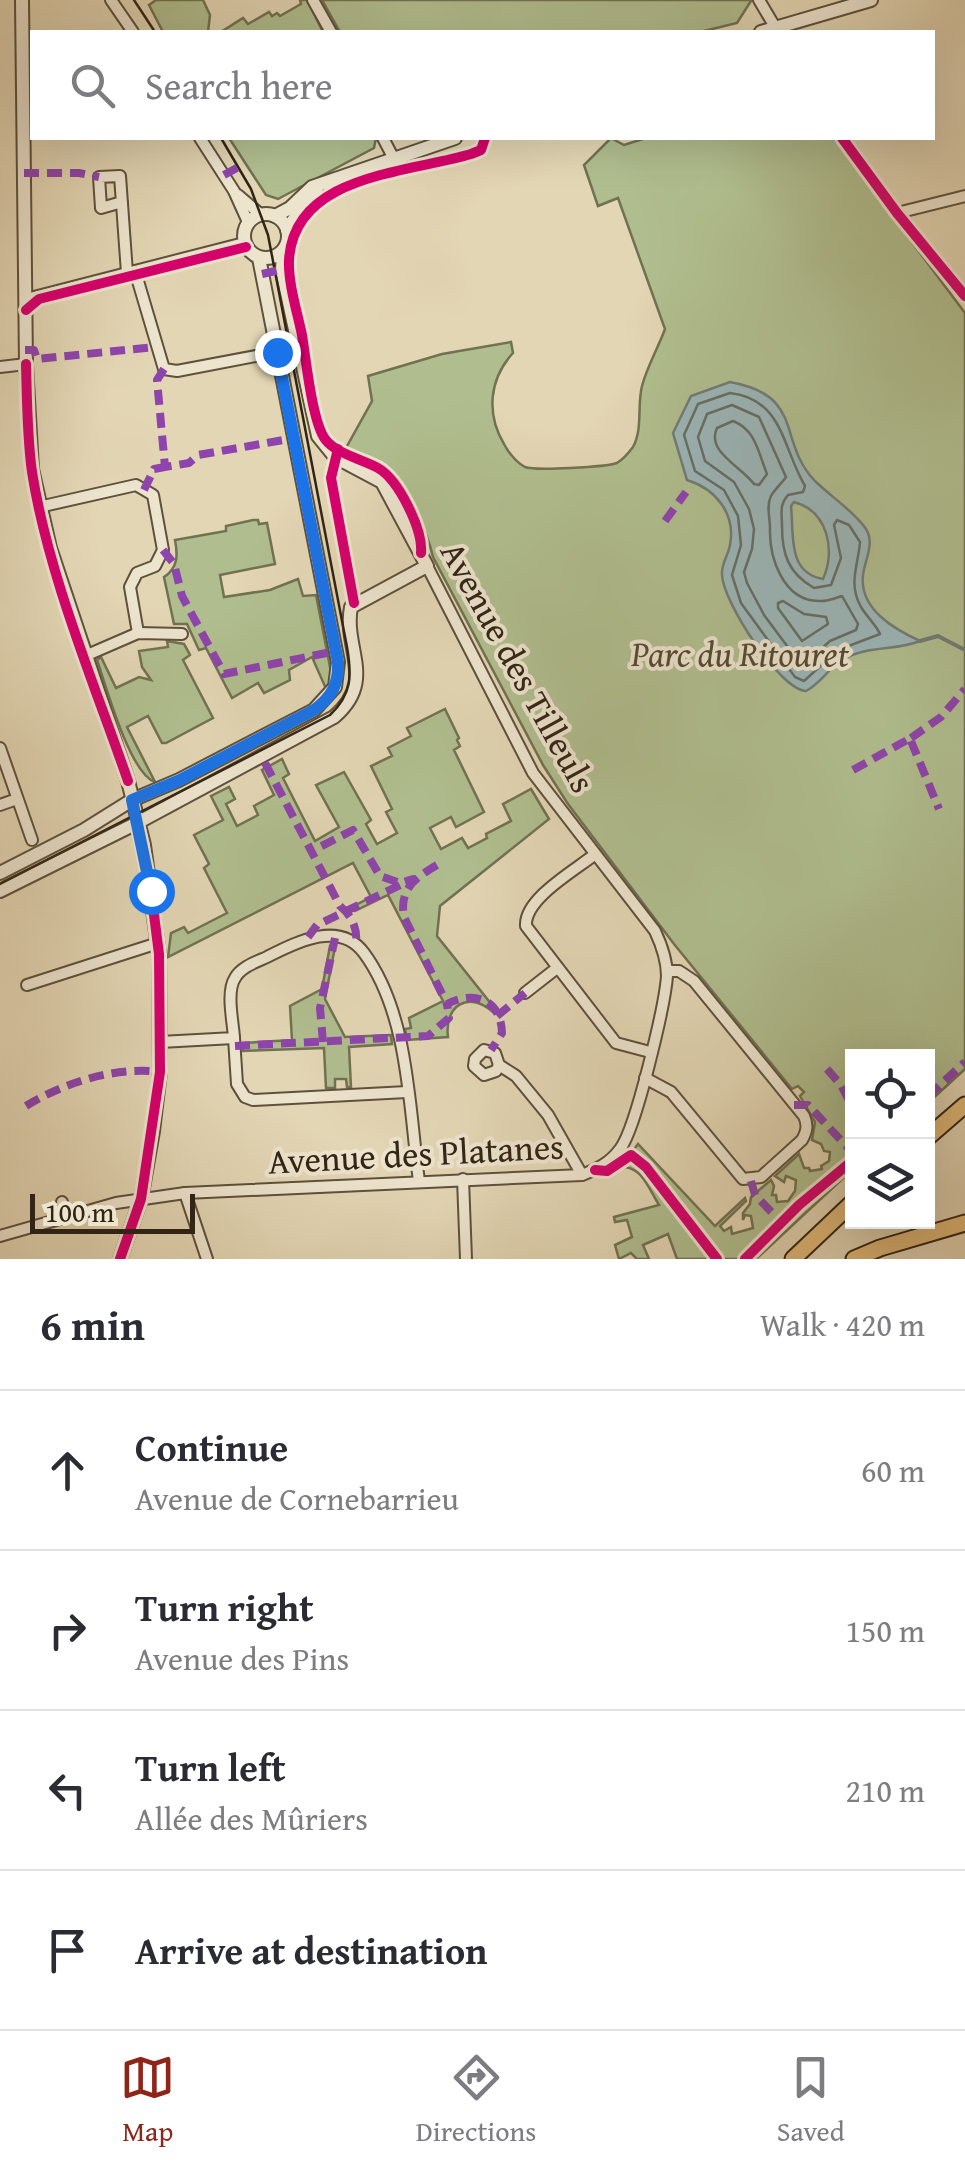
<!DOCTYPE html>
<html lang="en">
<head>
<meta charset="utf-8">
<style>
  :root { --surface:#fff; --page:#f7f7f7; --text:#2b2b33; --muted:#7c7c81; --line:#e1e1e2; --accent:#8f2418 }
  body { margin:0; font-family:"Gentium Book Plus",serif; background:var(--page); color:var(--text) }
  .controls { position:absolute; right:30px; bottom:30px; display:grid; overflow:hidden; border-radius:0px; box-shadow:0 10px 40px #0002 }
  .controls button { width:90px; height:90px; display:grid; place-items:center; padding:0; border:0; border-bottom:2px solid var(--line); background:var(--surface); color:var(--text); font:50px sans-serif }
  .scale { position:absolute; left:30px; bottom:25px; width:165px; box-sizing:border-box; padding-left:10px; border:5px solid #322515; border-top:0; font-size:28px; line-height:35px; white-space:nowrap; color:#322515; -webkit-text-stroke:8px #ede4ce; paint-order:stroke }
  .stop { position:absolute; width:30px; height:30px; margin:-22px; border:8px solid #1a73e8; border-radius:50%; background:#fff }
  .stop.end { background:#1a73e8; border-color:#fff; box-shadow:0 2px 10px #0008 }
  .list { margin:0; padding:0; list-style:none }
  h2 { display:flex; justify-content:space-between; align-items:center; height:130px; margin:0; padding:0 40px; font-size:42px }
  h2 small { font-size:32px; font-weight:400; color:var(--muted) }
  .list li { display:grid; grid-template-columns:65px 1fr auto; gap:30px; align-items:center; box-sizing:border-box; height:160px; padding:0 40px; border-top:2px solid var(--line) }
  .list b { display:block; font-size:38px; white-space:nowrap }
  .list p { margin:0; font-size:32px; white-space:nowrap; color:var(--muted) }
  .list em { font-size:32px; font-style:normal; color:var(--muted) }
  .icon { flex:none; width:55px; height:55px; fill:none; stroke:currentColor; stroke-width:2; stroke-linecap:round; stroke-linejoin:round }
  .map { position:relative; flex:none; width:965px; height:1259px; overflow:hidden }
  .search { position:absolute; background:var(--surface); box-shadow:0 10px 40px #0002; left:30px; right:30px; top:30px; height:110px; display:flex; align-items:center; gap:25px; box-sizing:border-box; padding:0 35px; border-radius:0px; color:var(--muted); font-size:38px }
  .sheet { height:770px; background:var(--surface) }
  nav { display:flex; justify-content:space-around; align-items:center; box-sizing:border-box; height:140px; border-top:2px solid var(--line); background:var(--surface); font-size:28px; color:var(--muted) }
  nav a { display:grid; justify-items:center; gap:5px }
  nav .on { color:var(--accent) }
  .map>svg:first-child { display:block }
  .green { fill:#b0be8f; stroke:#717252; stroke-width:2.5 }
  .water { fill:#9bb6b9; stroke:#717c77; stroke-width:2.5; fill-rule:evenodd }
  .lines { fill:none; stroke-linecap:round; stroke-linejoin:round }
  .shore { stroke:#666e67; stroke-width:2.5 }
  .stream { stroke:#717c77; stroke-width:4 }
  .minor-casing { stroke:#5e513d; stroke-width:14 }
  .tertiary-casing { stroke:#5e513d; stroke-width:16 }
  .trunk-casing { stroke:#322515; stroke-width:19 }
  .minor { stroke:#ede4ce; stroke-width:10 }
  .tertiary { stroke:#ede4ce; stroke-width:12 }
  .trunk { stroke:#e2bb7a; stroke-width:15 }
  .tram { stroke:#322515; stroke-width:2.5 }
  .quiet { stroke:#8e44ad; stroke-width:8; stroke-dasharray:15 8; stroke-linecap:butt }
  .cycleway-casing { stroke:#ede4ce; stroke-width:16 }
  .cycleway { stroke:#d6006c; stroke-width:10 }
  .route { stroke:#1a73e8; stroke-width:12 }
  .labels { text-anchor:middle; stroke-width:8; stroke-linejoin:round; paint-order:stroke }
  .park-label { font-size:35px; font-style:italic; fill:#524b34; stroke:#ede4ce }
  .street-label { font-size:35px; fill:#322515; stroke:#ede4ce }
</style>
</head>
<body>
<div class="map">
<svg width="965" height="1259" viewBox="0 0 965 1259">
  <rect width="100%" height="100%" fill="#e3d6b4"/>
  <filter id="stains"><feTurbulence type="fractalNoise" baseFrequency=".002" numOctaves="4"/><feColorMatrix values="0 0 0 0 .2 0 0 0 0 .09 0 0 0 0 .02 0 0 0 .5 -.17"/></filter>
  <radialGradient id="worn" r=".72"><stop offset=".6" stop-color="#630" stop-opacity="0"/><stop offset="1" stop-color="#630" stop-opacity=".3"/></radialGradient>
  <g class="green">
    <path d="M156,0H203L210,15L208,32H163L149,5Z"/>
    <path d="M300,0H307L323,32H221L243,18L248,24L269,12L272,16L277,13L280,16L301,4Z"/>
    <path d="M322,0H749L751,1L737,23L700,32H340Z"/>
    <path d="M229,138H376L374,148L278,199L266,195Z"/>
    <path d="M611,138L624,145L646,138H834L965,313V1069L928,1103V1056H852V1170L756,1259H677L668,1234L643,1245L649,1259H637L631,1253L619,1259L615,1245L632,1237L627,1220L615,1222L614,1217L659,1205C649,1189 641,1165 621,1167L638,1144L715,1226L745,1198L746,1201L720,1226L724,1231L731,1227L732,1234L753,1228L751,1216L745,1215L743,1220V1213L750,1204L751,1197L771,1180L774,1186L772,1195H776L777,1202L788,1201L795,1191L796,1180L786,1176L784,1182L775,1176L799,1154L804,1168H809L810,1171L822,1169L821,1166L829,1161L830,1152L824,1151L821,1144L812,1140L815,1122L800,1096L804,1092L798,1086L792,1089L674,944L568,804L543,765L433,557C428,535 407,485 390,470C378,460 359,454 346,448L372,401L368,376L442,354L511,342L513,353C489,379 486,414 504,444C508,452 517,463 525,467C535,471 606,467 617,463C622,460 630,451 633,447C643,429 637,405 642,386C647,367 658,348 665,329L618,198L598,206L584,165Z"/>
    <path d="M253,520H258L259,524L267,523L275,564L220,575L224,597L270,590L298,579L303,596L316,595L332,677L327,691L312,657L289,670L290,680L264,693L258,683L232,698L206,648L199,650L187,624H174L164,577C178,568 178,555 175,540L226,531V526Z"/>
    <path d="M167,641L184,644L190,655L183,660L213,718L166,743H162L148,716L127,727L155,782C130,774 106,686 97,660L101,657L116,688L139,677L151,680L142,667L139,651L168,647Z"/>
    <path d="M445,709L459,738L457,740L460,746L454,750L484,812L456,827L451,817L430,828L441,849L462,838L468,848L487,838L486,834L511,821L503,804L531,789L549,819L440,906L437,936L496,1010L493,1012C468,990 444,1006 448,1037L407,1040L405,1029L411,1028L409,1018L443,1001L388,895L355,911L352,907L371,897L353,863L168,957L171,933L184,927L188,933L227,913L204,868L209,864L194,835L223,820L211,796L229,787L235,799L226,804L237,826L258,815L254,806L274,795L262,770L282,759L289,774L283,778L315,841L339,827L316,785L344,772L371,820L366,824L377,844L397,833L386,812L392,809L371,766L392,756L388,748L411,736L407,728Z"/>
    <path d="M330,946L335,947L325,999L345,1037L391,1035L392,1044L349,1047L351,1087H347L346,1079H335V1088H326L324,1048L243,1051V1043L292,1040L290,1006L322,989Z"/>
  </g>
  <path class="water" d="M730,382C806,396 776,440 815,481C829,495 856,513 866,529C875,544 865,559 863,575C859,609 894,629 920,641C896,651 867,645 842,660C828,669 821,683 806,691C780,690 723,602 722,575C721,564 728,556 730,545C736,514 716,489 687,480L673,433L691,396ZM794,502C828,511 836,551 823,579C787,573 794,534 791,506Z"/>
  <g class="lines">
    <g class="shore">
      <path d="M730,393C783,399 782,447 805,486L803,492L788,495C779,505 782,513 782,526C782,554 788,573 814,588L831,585L841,558L834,525L837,520L849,525L860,542C858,566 848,584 861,607C867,617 876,625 880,634L838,650L804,681L795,677L741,603L732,575L741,545L738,516L724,490L695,471L684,435L698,404Z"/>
      <path d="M732,405L759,417L786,477C782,483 775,489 771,496C766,506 770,518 770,528C769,557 783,601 819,601C827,602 835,598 842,596L858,624L856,630L830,641L804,664L799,662L764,615L747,583L744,572L752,549L754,529L749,509L734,482L705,461L698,437L707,414Z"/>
      <path d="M733,421C756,430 758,452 767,474L759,485L754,484C741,466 706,452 717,428Z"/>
      <path d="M783,601L804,614L826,617L828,624L802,641L778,608V603Z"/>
    </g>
    <path class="stream" d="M920,641L938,636L965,650"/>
    <defs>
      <g id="minor">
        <path d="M111,0L133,32"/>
        <path d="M313,0L331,32"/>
        <path d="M759,0L778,32"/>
        <path d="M200,138L234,191L248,222"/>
        <path d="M383,138L394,159"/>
        <path d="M842,138L897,213L965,296"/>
        <path d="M238,195L260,214"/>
        <path d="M122,202L101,208L99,177L120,176L127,273"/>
        <path d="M897,213L965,196"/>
        <path d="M135,271L164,369L177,371L277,352"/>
        <path d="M26,299L244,243"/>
        <path d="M0,367L26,364"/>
        <path d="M39,507L136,485L153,495L163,550L155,566L137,573L130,587L138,633"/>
        <path d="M85,656L138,633L182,634"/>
        <path d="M0,748L32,840"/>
        <path d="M0,805L17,799"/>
        <path d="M594,855C574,871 524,899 526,926L616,1043L650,1052"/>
        <path d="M27,985L158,943"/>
        <path d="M525,993L557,968"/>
        <path d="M234,1038L237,1084L245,1097L253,1100L407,1092"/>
        <path d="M160,1042L234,1038C233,1021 226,992 235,978C241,967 256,962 267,957C295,943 339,919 364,953C409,1014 409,1108 419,1181"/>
        <path d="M499,1065L496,1071L484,1075L474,1066L475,1059L484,1050L495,1053L499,1065L516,1076L548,1115L582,1175"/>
        <path d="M645,1078L671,1092L743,1179L761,1177L802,1140C807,1131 808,1125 804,1116L694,981L679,971H667"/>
        <path d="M463,1179L466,1259"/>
        <path d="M185,1193L207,1259"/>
        <path d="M62,1202L66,1217"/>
        <path d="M0,1236L116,1203L185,1193L582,1175C597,1169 610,1163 620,1149C636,1129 665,1004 667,976C667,960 662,946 655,931L533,773L427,566"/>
      </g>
      <g id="tertiary">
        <path d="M22,0L26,364L32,469L50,548L128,781L144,845L159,954L160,1072L153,1131L141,1199L120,1259"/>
        <path d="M761,32L871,0"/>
        <circle cx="266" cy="236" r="22"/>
        <path d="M275,216L290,208L312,187L455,138"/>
        <path d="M287,230L298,213L317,193"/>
        <path d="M0,873L84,830L132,800L179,780L314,710L335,687L338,662L259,258"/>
        <path d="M0,891L137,823L334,717C377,680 343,649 351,607L427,566L382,482L335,457L318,436L282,270L283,252"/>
      </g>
      <g id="trunk">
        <path d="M928,1137L965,1105"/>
        <path d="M793,1259L852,1203"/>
        <path d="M854,1259L880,1248L965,1223"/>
      </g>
    </defs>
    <use href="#minor" class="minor-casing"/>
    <use href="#tertiary" class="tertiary-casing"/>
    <use href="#trunk" class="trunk-casing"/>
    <use href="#minor" class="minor"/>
    <use href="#tertiary" class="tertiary"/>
    <use href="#trunk" class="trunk"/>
    <g class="tram">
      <path d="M134,0L155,32"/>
      <path d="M0,884L330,715C352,694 352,676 347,647L268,235L251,189L221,138"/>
    </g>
    <g class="quiet">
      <path d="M24,173H79L99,177"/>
      <path d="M224,175L244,164"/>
      <path d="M262,274L289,268"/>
      <path d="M25,350H34L37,359L155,347"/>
      <path d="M164,369L157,380L165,467L189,463L198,455L295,438"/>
      <path d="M144,490L154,469L165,467"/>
      <path d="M665,521L686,492"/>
      <path d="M163,550L174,564L182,596L224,674L336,651"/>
      <path d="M911,738L941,717L965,689"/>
      <path d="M911,741L939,809"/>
      <path d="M265,763L340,906C352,916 358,929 356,945"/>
      <path d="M853,770L907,740"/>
      <path d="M437,865C415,878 399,889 404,917L447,1004C474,990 501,999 502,1033L491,1050"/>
      <path d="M308,937L317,925L413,879L400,883L380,876L353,830L312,851"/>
      <path d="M497,1016L525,993"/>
      <path d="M323,1042L320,1008L335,938"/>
      <path d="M235,1046L428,1036L449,1018L447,1004"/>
      <path d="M827,1069L841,1085L852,1106"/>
      <path d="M928,1096L965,1062"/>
      <path d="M794,1105H808L852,1152"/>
      <path d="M26,1106C63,1083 116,1066 160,1072"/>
      <path d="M751,1181L755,1195L782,1223"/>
    </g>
    <defs>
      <g id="cycleway">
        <path d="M842,138L897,213L965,296"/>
        <path d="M26,310L39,299L246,247"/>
        <path d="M26,364C27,399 27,436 32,472C48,574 94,683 128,781"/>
        <path d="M338,449L331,478L354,603"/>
        <path d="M421,553C423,530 399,480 378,468C362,459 336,454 325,439C312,421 306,359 302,335C297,311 288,283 289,260C294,174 408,173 471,154L481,150L485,138"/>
        <path d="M595,1170L607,1171L631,1155L646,1167L717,1259"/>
        <path d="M120,1259L141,1199L160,1072L159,954L151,891L137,823"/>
        <path d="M745,1259L799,1205L852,1161"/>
      </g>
    </defs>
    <use href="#cycleway" class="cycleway-casing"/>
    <use href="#cycleway" class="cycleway"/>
  </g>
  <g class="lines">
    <path class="route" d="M151,891L132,800L180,780L314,710C332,697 339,684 338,662L277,352"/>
  </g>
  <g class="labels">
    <g class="park-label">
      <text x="740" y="666">Parc du Ritouret</text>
    </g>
    <g class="street-label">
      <text transform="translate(518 667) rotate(61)" y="12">Avenue des Tilleuls</text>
      <text transform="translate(416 1154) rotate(-3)" y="12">Avenue des Platanes</text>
    </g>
  </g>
  <rect width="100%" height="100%" filter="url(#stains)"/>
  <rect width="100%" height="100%" fill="url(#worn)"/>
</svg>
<div class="controls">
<button><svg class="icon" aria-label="locate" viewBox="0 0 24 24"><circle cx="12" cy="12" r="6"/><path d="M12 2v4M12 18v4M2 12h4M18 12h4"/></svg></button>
<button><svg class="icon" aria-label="layers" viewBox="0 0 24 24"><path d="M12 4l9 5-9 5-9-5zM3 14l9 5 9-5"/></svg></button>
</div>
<div class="scale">100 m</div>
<div class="stop" style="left:151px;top:891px"></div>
<div class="stop end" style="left:277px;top:352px"></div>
<div class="search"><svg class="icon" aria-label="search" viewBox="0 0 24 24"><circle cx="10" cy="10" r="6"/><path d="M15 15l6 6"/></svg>Search here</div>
</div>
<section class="sheet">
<h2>6 min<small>Walk · 420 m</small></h2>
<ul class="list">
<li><svg class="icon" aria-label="ahead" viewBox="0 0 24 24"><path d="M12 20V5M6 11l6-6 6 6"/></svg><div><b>Continue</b><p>Avenue de Cornebarrieu</p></div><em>60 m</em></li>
<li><svg class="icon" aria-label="right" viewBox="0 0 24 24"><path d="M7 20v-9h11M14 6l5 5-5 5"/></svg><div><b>Turn right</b><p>Avenue des Pins</p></div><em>150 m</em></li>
<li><svg class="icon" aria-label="left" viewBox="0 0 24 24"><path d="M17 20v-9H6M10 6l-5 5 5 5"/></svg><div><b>Turn left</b><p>Allée des Mûriers</p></div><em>210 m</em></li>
<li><svg class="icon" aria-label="arrive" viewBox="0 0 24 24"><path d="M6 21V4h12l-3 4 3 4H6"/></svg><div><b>Arrive at destination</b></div></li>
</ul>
</section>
<nav>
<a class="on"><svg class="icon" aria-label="map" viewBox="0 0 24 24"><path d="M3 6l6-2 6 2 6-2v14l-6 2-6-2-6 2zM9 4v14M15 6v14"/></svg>Map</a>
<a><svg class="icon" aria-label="directions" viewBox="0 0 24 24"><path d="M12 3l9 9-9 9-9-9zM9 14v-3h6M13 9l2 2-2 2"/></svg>Directions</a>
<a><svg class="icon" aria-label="saved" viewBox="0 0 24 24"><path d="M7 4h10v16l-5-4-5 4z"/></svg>Saved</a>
</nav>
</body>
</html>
